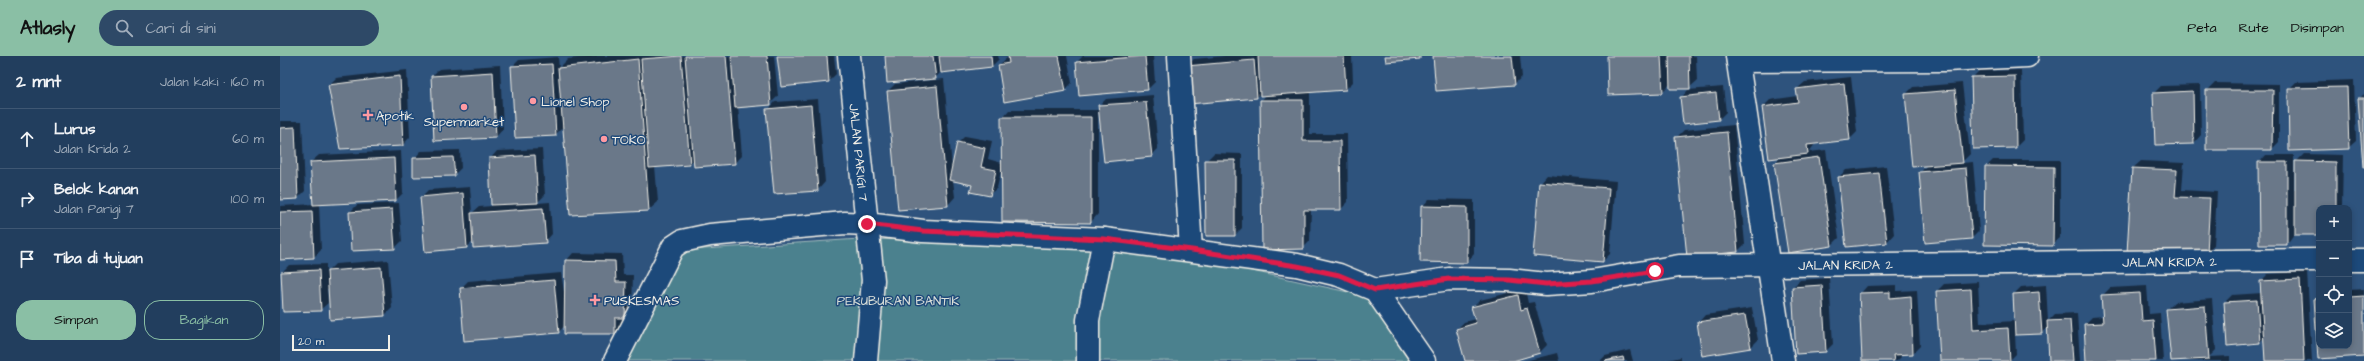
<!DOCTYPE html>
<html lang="id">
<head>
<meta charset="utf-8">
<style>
  :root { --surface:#223e5e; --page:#2e4967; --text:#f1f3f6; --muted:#a2aebc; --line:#3f5773; --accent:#8abfa5 }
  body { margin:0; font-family:"Architects Daughter",sans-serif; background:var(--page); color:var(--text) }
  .controls { position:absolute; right:12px; bottom:12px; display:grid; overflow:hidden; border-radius:8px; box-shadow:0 2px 6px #0003 }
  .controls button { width:36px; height:36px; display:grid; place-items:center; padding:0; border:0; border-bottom:1px solid var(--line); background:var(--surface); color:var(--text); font:20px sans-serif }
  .scale { position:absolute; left:12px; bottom:10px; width:98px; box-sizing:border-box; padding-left:4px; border:2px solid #f4f1e8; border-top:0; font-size:11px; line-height:14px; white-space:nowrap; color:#f4f1e8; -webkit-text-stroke:3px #1f4a7a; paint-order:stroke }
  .stop { position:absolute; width:12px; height:12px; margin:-9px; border:3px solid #e11d48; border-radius:50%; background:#fff }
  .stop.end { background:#e11d48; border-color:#fff; box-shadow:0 1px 4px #0008 }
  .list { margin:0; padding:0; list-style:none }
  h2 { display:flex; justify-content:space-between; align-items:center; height:52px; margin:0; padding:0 16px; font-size:17px }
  h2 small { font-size:13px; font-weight:400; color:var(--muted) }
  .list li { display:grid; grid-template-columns:26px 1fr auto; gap:12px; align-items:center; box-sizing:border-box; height:60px; padding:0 16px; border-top:1px solid var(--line) }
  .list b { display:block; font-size:15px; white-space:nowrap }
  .list p { margin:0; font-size:13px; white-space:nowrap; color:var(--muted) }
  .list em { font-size:13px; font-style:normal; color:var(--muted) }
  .actions { display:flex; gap:8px; padding:12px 16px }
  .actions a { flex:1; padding:9px 0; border:1px solid var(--accent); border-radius:16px; text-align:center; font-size:14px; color:var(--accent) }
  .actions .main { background:var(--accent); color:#111 }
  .icon { flex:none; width:22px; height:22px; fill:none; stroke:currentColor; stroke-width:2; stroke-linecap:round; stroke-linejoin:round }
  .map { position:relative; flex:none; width:2084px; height:305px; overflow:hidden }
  header { display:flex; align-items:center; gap:24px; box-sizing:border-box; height:56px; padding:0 20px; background:var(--accent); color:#111 }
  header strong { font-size:19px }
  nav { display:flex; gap:22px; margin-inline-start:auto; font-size:14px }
  .search { width:280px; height:36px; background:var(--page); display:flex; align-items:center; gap:10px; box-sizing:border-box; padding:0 14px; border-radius:22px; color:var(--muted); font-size:15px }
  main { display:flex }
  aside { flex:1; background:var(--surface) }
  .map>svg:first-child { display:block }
  .green { fill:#4c818e; stroke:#a0b9bb }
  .shadow { fill:#0007 }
  .building { fill:#6a7889; stroke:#f4f1e8 }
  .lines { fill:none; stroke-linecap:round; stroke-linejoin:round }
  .minor-casing { stroke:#f4f1e8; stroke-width:25 }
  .minor { stroke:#1f4a7a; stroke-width:22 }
  .route { stroke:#e11d48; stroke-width:5 }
  .poi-dot { fill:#ff9aa2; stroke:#1f4a7a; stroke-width:1.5 }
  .labels { text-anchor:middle; stroke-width:3; stroke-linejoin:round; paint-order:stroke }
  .poi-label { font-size:13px; fill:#f4f1e8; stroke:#1f4a7a; text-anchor:start }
  .street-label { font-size:13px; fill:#f4f1e8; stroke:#1f4a7a }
  .park-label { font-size:13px; fill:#dbe0da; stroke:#1f4a7a }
</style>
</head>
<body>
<header>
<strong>Atlasly</strong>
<div class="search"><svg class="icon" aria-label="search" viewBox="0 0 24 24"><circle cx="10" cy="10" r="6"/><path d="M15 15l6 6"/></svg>Cari di sini</div>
<nav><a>Peta</a><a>Rute</a><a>Disimpan</a></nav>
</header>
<main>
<aside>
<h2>2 mnt<small>Jalan kaki · 160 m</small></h2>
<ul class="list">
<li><svg class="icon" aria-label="ahead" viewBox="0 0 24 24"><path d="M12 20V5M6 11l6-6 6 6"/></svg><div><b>Lurus</b><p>Jalan Krida 2</p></div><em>60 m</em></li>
<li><svg class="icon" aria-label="right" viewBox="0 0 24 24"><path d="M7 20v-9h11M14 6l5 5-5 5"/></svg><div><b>Belok kanan</b><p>Jalan Parigi 7</p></div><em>100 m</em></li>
<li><svg class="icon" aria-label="arrive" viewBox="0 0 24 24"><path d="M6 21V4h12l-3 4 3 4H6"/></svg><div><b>Tiba di tujuan</b></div></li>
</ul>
<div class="actions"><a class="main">Simpan</a><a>Bagikan</a></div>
</aside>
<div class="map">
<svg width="2084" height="305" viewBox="0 0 2084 305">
  <rect width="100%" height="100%" fill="#2e537d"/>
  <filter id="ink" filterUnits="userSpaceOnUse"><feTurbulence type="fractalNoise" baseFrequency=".025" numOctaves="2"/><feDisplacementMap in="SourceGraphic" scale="8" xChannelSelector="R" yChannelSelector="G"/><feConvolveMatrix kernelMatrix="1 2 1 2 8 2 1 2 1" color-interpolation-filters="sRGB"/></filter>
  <g filter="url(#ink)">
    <path class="green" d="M580,183L849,188L1086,240L1129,305H335L398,200L408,194Z"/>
    <g class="shadow">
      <path d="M318,0H494L498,40L490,48L458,50L462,100L455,107L415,110V103L409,108L375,110L378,146L369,154L284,70L275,79L232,11L239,4L278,1L279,12L288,3Z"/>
      <path d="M498,0H554L556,18L549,25L502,30Z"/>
      <path d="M606,0H718L719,3L712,10L661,16L655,22Z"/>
      <path d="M729,0H787L792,27L785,34L719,9Z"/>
      <path d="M803,0H873L875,26L868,33L797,6Z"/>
      <path d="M945,0H1072L1073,26L1066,33L1030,36V78H1067L1068,146L1061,153H1031L1030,185L1023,192L981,45L987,38L981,37L977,41L907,10L914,3Z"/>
      <path d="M1154,0H1240L1242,21L1234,28Z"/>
      <path d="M1328,0H1416L1417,25L1409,32L1391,27L1382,36Z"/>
      <path d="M220,9L223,73L216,81L155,84L152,20L159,13Z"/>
      <path d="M127,14L130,81L123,89L49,29L56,22Z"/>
      <path d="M1741,14L1743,84L1736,91L1694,92L1692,22L1699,15Z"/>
      <path d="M1571,21L1577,76L1570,83L1535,88L1529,96L1546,94L1559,182L1551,190L1495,107L1502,100L1483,51L1490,44L1518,40L1517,33L1525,26Z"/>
      <path d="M664,23L672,111L678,87L685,80L712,85L708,103L722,107V62L729,54H818V158L811,166L722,111L717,132L709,139L693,128L673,124L675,141L668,149L608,35L615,28Z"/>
      <path d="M2074,24L2076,85L2068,92L2009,33L2016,26Z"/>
      <path d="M1682,27L1690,98L1681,107L1693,106L1699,175L1692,182L1646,186L1640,117L1648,108L1626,38L1633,31Z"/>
      <path d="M1935,27L1999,28V86L1992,93L1927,35Z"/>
      <path d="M1920,29L1921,79L1914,87L1874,37L1881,30Z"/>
      <path d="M1443,31L1446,56L1439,63L1401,42L1408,34Z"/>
      <path d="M2084,38V110L2079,43Z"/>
      <path d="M873,39L878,93L871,100L819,50L826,43Z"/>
      <path d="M538,43L545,126L538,134L488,54L495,46Z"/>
      <path d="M0,65H22L25,135L18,142L0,143Z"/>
      <path d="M1454,69L1465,188L1458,195L1397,81L1404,74Z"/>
      <path d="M262,93L265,139L257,147L270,146L272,178L265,186L194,185L187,191L146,195L141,141L148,134L190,131L192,157L199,151L212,150L210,103L217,95Z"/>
      <path d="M180,94L181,112L174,119L134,103L141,95Z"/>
      <path d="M121,95L123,137L116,144L39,148L41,194L34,201L0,203V150L34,148L31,106L39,99Z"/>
      <path d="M934,97L962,98V172L955,179H927L926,105Z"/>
      <path d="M2024,98L2063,99L2062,152H2039V178H2014L2007,188L1979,107L1986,99H2014V134H2016V106Z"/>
      <path d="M1713,104H1780V182L1772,189L1706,111Z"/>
      <path d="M1861,105L1904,107L1902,134L1937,136L1934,189L1926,196L1853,112Z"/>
      <path d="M1606,110L1614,178L1607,186L1559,121L1566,114Z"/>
      <path d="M1267,119L1336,125L1330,198L1323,205L1260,127Z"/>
      <path d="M1149,143L1194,144V198L1187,206L1142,151Z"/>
      <path d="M119,147L122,185L115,192L72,194L70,156L77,149Z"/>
      <path d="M293,197L342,198L343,219H353L352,253L345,261H342V270L335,277L285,269L279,276L181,232L188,225L281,217L285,242L286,205Z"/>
      <path d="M108,204L112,252L105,259L49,233H47L48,247L40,254L2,216L9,209L46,208V217L55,208Z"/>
      <path d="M2027,216L2032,305H1986L1984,282L1980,286L1945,246L1952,239L1982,237L1981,225L1988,218Z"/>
      <path d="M1549,222L1553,288L1546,295L1517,297L1513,231L1520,224Z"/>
      <path d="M1698,226L1700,267L1735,265L1734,238L1741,231L1766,229L1768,265L1775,258L1797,257L1800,305H1770L1768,271L1762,277L1735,278L1736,298L1729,305H1661L1657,235L1664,228Z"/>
      <path d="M1617,229V235L1637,234L1640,290L1633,297H1620L1621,301L1617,305H1583L1580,238L1587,230Z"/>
      <path d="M1867,230L1869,258L1880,257L1883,305H1807L1805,268L1812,261L1824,260L1822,240L1830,232Z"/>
      <path d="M1245,233L1248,247L1254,246L1267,289L1260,296L1229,305H1186L1177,273L1184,266L1195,263L1193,251L1200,244Z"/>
      <path d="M2084,233V299L2039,302L2035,243L2039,239V290H2069V234Z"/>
      <path d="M1932,243L1936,294L1929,301L1950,300V305H1907L1908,303L1887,253L1894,246Z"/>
      <path d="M1472,252L1478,284L1471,291L1418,267L1425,259Z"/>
      <path d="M1350,294L1353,305H1320L1325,300Z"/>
      <path d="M1277,297L1279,305H1245Z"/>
      <path d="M1401,301V305H1383Z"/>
    </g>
    <g class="building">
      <path d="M401,0L410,109L369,112L361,3Z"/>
      <path d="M405,0H446L455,108L414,111Z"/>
      <path d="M451,0H487L491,49L455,52Z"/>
      <path d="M497,0H547L549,26L501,31Z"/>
      <path d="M605,0H653L656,23L607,27Z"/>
      <path d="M659,0H711L712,11L661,17Z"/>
      <path d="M728,0H779L786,35L724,46L718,9L729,7Z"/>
      <path d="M865,0L868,34L799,40L796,6Z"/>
      <path d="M978,0H1064L1066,34L980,40Z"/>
      <path d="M1105,0H1140V3L1106,6Z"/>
      <path d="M1153,0H1232L1235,29L1156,35Z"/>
      <path d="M1327,0H1381L1383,37L1328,39Z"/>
      <path d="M1389,0H1409L1410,33H1390Z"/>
      <path d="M358,3L369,155L290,159L278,12Z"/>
      <path d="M974,4L977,42L909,48L906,10Z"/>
      <path d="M272,8L276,80L235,82L231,10Z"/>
      <path d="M213,16L216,82L154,85L151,20Z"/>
      <path d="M120,20L123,90L60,93L48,29Z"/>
      <path d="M1735,20L1736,92L1693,93L1691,21Z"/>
      <path d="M1564,27L1570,84L1527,89L1528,98L1489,103L1482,51L1518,46L1516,33Z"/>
      <path d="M657,30L668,150L618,154L607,35Z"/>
      <path d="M2067,31L2069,93L2009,95L2008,32Z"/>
      <path d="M1675,34L1683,107L1632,111L1625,38Z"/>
      <path d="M1926,34H1993L1992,94H1926Z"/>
      <path d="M1913,35L1914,88L1875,89L1873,37Z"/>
      <path d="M1436,37L1439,64L1403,68L1400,41Z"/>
      <path d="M2078,42H2084V111H2083Z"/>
      <path d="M980,44H1023V85H1060L1061,154H1024V193L982,194Z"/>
      <path d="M866,46L872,101L824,106L818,49Z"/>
      <path d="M531,49L538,135L494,138L486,53Z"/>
      <path d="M721,61H811V167L722,166Z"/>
      <path d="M15,71L18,143L0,144V72Z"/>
      <path d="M1447,76L1458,196L1407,201L1395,81Z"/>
      <path d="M677,86L705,92L701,111L716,114L710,140L690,136L692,129L669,124Z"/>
      <path d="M255,99L258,147L211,149L209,102Z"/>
      <path d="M173,101L175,120L133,121V102Z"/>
      <path d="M1539,101L1552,190L1508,197L1494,107Z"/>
      <path d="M114,102L116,145L33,149L30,106Z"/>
      <path d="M925,104H955V180H926Z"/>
      <path d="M2015,105L2056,106V152H2039V179H2015Z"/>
      <path d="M1978,106H2007V189H1979Z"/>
      <path d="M1705,110L1774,111L1773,190L1704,189Z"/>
      <path d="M1686,112L1692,183L1645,187L1639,116Z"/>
      <path d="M1852,112L1897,114L1895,141L1930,142L1927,197H1847Z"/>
      <path d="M1599,117L1607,187L1566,191L1558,121Z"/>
      <path d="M1259,126L1329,132L1323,206L1253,200Z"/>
      <path d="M183,137L187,192L145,196L140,141Z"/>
      <path d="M1141,150L1187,151V207L1140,206Z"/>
      <path d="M263,152L266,187L193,192L191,157Z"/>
      <path d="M112,153L115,193L71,195L69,156Z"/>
      <path d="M32,155L34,202L0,204V156Z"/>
      <path d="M285,204L335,205L336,226H346L345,262H335V278H284Z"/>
      <path d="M101,211L105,260L50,264L47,215Z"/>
      <path d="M39,214L41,255L3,256L1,216Z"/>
      <path d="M2020,223L2024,305H1985L1980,225Z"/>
      <path d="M274,224L279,277L184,285L180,232Z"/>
      <path d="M1542,229L1546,296L1516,298L1512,231Z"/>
      <path d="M1691,233L1693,274L1728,272L1730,305H1660L1656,235Z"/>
      <path d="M1610,236V242L1631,240L1633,298L1613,299L1614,305H1582L1579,237Z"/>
      <path d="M1759,236L1762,278L1735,279L1733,238Z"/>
      <path d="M1860,237L1862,265L1873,264L1876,305H1806L1804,268L1823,267L1821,239Z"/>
      <path d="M1238,239L1241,254L1247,252L1260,297L1233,305H1185L1176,273L1196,267L1191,251Z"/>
      <path d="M2084,240V300L2038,303L2034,243L2039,242V290H2069V241Z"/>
      <path d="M1977,244L1980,287L1947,290L1944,246Z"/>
      <path d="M1925,250L1929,303L1891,305L1886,253Z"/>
      <path d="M1465,259L1471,292L1422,300L1417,266Z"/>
      <path d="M1790,264L1793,305H1769L1767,265Z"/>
      <path d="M1343,301L1344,305H1325Z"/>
    </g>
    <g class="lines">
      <defs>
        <g id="minor">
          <path id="s1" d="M569,0L587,168L643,175L824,183L1017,209L1059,219L1095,234L1144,305"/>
          <path d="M899,0L911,194"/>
          <path d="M1457,0L1503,305"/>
          <path d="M1458,5L1665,4L1747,0"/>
          <path d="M2069,204H2084"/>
          <path id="s2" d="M1095,234L1169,223L1229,224L1266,228L1312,225L1399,210L2039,204"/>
          <path d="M335,305L393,191L402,185L430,179L565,167L587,168L593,224L586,305"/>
          <path d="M808,305V264L824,183"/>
        </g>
      </defs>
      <use href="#minor" class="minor-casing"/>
      <use href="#minor" class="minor"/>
    </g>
  </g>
  <g class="lines" filter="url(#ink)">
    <path class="route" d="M587,168L643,175L824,183L912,194L1017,210L1059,219L1095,234L1169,223L1229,224L1266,228L1312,225L1375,215"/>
  </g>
  <g class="poi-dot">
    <circle cx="253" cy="45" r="4"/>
    <circle cx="184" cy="51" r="4"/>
    <path d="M86 53h4v4h4v4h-4v4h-4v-4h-4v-4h4z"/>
    <circle cx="324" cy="83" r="4"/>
    <path d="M313 238h4v4h4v4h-4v4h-4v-4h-4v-4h4z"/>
  </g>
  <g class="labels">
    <g class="poi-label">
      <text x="261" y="50">Lionel Shop</text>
      <text x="96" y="64">Apotik</text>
      <text x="184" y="70" text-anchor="middle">Supermarket</text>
      <text x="332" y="88">TOKO</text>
      <text x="324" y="249">PUSKESMAS</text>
    </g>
    <g class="street-label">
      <text dy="5" stroke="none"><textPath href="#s1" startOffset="97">JALAN PARIGI 7</textPath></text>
      <text dy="5" stroke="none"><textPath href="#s2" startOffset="797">JALAN KRIDA 2</textPath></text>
      <text dy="5" stroke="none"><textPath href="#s2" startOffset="473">JALAN KRIDA 2</textPath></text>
    </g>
    <g class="park-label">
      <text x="618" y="249">PEKUBURAN BANTIK</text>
    </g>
  </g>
</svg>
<div class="controls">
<button>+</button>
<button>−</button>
<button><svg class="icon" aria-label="locate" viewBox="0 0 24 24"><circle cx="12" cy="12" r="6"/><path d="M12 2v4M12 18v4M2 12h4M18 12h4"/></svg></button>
<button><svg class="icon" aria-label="layers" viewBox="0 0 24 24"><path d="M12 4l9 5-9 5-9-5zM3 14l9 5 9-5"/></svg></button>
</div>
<div class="scale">20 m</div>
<div class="stop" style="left:1375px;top:215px"></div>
<div class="stop end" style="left:587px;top:168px"></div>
</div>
</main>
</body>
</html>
